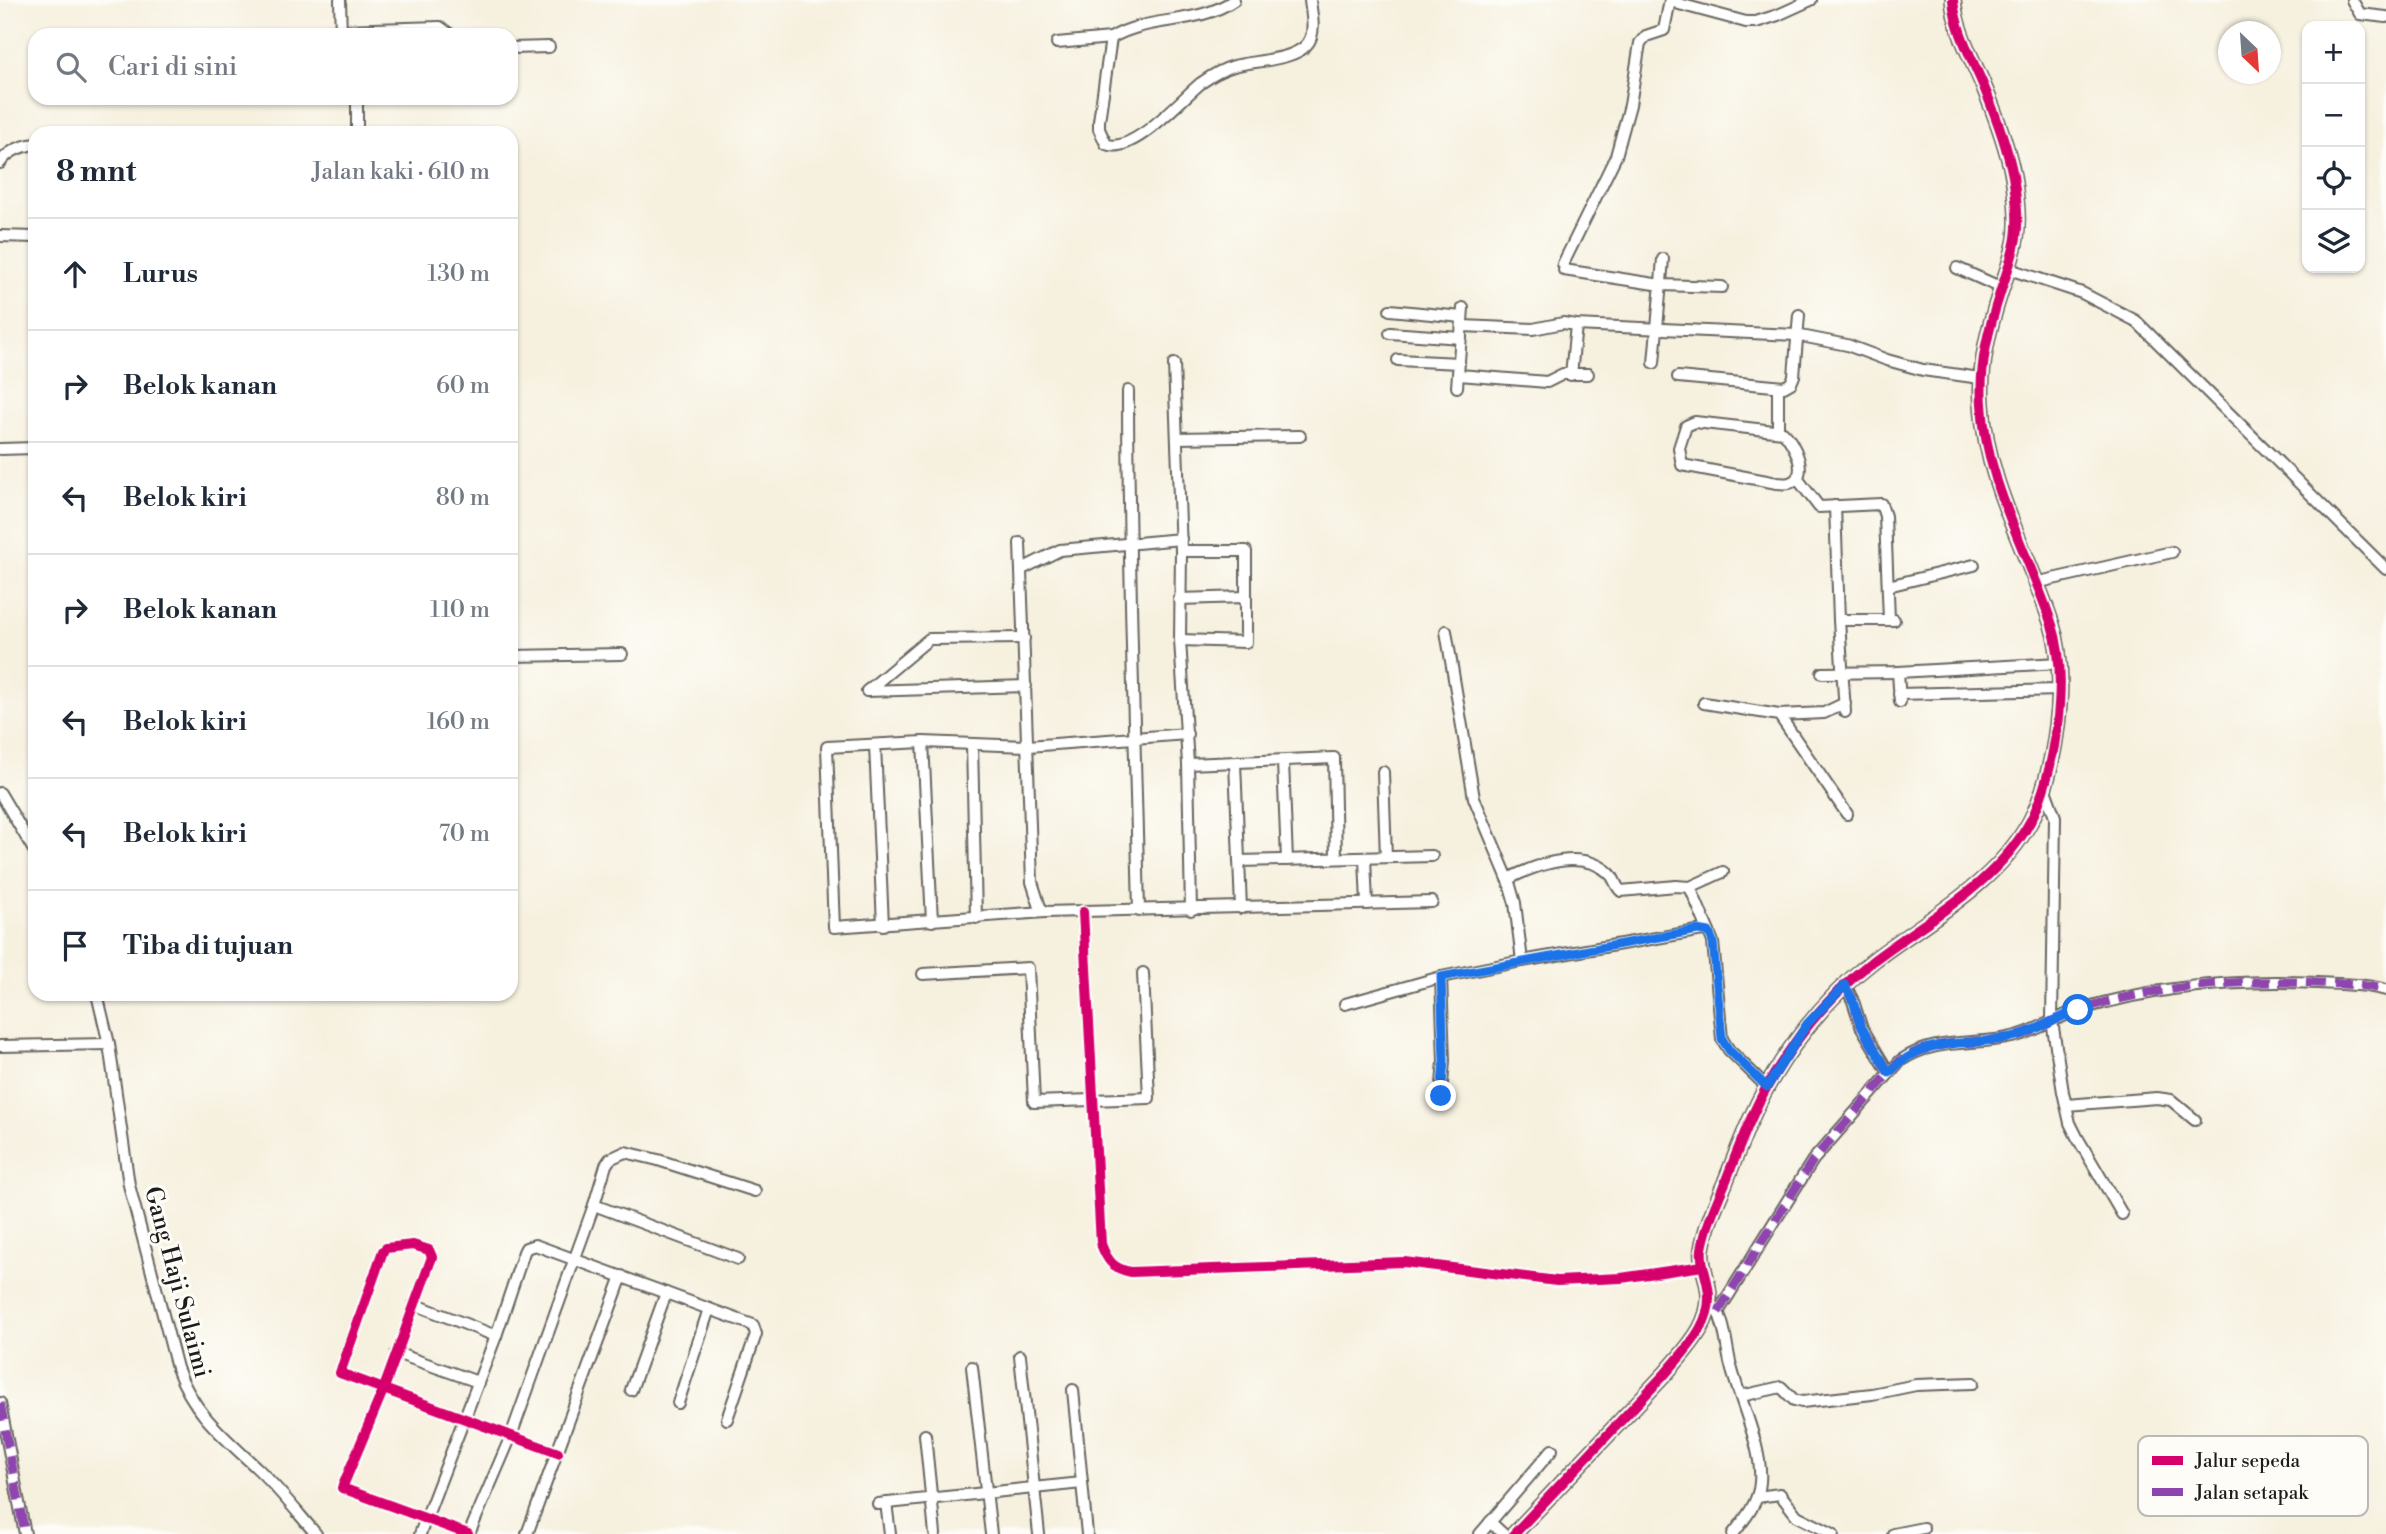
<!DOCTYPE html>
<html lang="id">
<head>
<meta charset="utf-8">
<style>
  :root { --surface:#fff; --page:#f6f6f7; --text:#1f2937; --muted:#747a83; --line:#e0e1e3 }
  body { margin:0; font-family:"Libre Bodoni",serif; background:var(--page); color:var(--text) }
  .controls { position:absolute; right:21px; top:21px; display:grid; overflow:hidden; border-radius:14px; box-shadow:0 2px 5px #0004 }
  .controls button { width:63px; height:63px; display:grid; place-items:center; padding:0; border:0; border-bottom:2px solid var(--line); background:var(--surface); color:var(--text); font:35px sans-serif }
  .compass { position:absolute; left:2218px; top:21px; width:63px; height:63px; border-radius:50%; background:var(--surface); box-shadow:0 2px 5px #0004; rotate:155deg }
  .stop { position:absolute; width:21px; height:21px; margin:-16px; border:5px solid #1a73e8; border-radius:50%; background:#fff }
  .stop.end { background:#1a73e8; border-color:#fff; box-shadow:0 2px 7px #0008 }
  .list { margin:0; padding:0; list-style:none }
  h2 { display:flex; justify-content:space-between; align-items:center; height:91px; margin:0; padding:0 28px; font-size:30px }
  h2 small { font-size:23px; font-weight:400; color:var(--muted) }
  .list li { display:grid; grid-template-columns:46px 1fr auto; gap:21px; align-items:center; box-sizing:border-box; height:112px; padding:0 28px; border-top:2px solid var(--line) }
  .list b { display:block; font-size:26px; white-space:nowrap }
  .list em { font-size:23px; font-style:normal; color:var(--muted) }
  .icon { flex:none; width:38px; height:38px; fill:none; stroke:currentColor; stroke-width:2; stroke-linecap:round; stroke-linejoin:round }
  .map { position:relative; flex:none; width:2386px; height:1534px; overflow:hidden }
  .search { position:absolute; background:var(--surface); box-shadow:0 2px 5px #0004; left:28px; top:28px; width:490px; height:77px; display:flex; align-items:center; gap:18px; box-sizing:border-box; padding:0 24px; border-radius:21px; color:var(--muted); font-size:26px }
  .panel { position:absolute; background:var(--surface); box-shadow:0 2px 5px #0004; left:28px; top:126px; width:490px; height:875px; border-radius:21px }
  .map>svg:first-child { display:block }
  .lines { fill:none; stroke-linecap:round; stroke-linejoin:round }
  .street-casing { stroke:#686660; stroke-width:14 }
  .secondary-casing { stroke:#686660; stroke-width:18 }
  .street { stroke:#fff; stroke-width:10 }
  .secondary { stroke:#fde4d1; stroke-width:14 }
  .quiet { stroke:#8e44ad; stroke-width:9; stroke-dasharray:18 9; stroke-linecap:butt }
  .cycleway-casing { stroke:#fdfcf7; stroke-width:15 }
  .cycleway { stroke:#d6006c; stroke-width:10 }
  .route { stroke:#1a73e8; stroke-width:9 }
  .labels { text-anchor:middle; stroke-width:6; stroke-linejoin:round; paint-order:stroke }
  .street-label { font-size:24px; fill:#1c1c1c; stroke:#fdfcf7 }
  .key { fill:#fdfcf7; stroke:#bab9b5; stroke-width:2 }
  .key-label { font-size:19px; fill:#1c1c1c }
</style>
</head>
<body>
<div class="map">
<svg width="2386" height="1534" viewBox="0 0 2386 1534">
  <rect width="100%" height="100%" fill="#fdfcf7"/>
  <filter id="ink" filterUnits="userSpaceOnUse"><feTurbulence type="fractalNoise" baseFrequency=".0143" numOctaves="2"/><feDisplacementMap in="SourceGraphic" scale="14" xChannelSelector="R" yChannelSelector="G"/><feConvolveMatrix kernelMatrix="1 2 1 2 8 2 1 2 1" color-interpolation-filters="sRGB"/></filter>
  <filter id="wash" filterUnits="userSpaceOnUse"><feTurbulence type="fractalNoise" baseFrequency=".00686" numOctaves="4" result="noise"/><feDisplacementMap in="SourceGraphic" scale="28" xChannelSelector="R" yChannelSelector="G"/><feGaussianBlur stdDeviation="1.57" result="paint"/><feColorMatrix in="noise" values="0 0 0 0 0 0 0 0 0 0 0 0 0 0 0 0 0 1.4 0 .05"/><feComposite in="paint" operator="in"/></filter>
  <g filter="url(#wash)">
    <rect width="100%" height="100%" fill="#f6f0de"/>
  </g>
  <g filter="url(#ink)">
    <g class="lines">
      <defs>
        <g id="street">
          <path d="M340,0L341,35"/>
          <path d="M1234,0C1197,26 1149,15 1111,38L1099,121V129L1106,144C1132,156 1182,98 1201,83C1211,76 1223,69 1234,66C1255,60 1304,61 1311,37C1315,26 1311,12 1310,0"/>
          <path d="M1672,0L1679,4L1746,22H1756L1778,15L1811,0"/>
          <path d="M2352,0L2360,14L2386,17"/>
          <path d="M341,30L440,27L451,35"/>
          <path d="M1057,43L1111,38"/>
          <path d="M511,48L549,47"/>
          <path d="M357,133V98"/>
          <path d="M0,163C8,151 21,146 35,144"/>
          <path d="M0,236L35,237"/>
          <path d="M1563,264L1616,156L1630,105L1640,43L1646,36L1664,30L1670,0"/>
          <path d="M1957,268L2002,288"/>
          <path d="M2009,269L2082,293L2136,321L2386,569"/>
          <path d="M1564,270L1661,285L1722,287"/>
          <path d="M1390,310L1462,317"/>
          <path d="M1462,326L1533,329L1563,323L1576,325L1796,335L1847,345L1887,360L1923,370L1980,378"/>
          <path d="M1390,333L1461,338"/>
          <path d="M1398,360L1459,363"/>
          <path d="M1654,363L1663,259"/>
          <path d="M1174,364L1181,551L1180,640L1188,764L1191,910"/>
          <path d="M1459,375L1547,382L1563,374H1588"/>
          <path d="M1571,375L1576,325"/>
          <path d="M1678,377L1784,387L1791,383L1794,376L1799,315"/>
          <path d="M1457,387L1463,308"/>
          <path d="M1128,391C1128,564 1135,737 1139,911"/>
          <path d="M1695,422L1783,432C1793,441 1812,477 1789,483C1786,484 1781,483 1777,483L1682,465L1679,448L1686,426Z"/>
          <path d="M1778,430V388"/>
          <path d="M1177,438L1300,436"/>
          <path d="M0,449L35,448"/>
          <path d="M1797,478L1819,507L1881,504L1885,516L1889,620"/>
          <path d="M1835,506L1839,620L1845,712"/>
          <path d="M1020,543L1032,882L1040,907L1045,912L1432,902"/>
          <path d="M1022,569L1060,550L1181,539"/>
          <path d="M2035,583L2172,552"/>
          <path d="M1888,586L1974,565"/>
          <path d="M1179,599L1246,597"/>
          <path d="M1839,620H1894"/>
          <path d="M1446,631L1474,798L1508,879L1515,903L1522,961"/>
          <path d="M1180,640L1246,642V551H1181"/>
          <path d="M511,656L622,654"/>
          <path d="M1898,672L1900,702"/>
          <path d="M1822,673L1898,672L2059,663"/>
          <path d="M867,691L929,639L1024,638"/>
          <path d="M867,691L1026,686"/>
          <path d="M1899,694L2059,690"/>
          <path d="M1704,703L1779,715L1847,814"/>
          <path d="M1779,715L1824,713L1845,703"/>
          <path d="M923,742L932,921"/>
          <path d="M972,744L976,918"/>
          <path d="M875,745L883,925"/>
          <path d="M1283,762L1287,860"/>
          <path d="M1235,763L1241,908"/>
          <path d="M1188,764L1334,758L1336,858"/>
          <path d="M1383,772L1386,857"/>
          <path d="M2044,787L2055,817L2052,1021L2063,1092L2070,1123L2077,1137L2122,1214"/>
          <path d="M0,793L35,852"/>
          <path d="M1365,858L1367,904"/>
          <path d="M1239,861L1432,856"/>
          <path d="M1508,879C1536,865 1581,848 1609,873C1615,878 1615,886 1621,891L1676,886L1690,887L1723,872"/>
          <path d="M1690,887L1709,932"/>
          <path d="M1045,912L834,927L827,747L923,742L1028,746L1187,734"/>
          <path d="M1083,912L1101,1244C1107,1260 1113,1269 1131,1272L1404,1262L1557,1281L1621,1278L1703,1266"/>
          <path d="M923,974L1028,968L1034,1102L1149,1098L1143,973"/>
          <path d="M1441,977L1444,1061L1441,1096"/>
          <path d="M1845,985L1853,1001L1861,1026L1889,1073"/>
          <path d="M97,994L109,1044L129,1185L177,1368C194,1414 223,1436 258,1469C279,1489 297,1512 316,1534"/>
          <path d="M1345,1004L1441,977L1522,961L1703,930L1709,932L1713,942L1722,1039L1729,1050L1767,1087"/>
          <path d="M0,1046L109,1044"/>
          <path d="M2066,1105L2157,1098L2171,1100L2195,1120"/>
          <path d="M594,1205L738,1259"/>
          <path d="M414,1304L496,1336"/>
          <path d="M1716,1308C1726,1326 1726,1347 1731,1366C1739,1399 1763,1448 1760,1482C1759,1502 1745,1519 1733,1534"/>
          <path d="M1718,1312L1813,1160L1900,1061C1934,1037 1974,1046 2012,1037C2037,1032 2058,1016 2081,1009C2158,986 2237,979 2318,983C2341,984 2364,984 2386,990"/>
          <path d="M396,1353L478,1382"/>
          <path d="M1020,1356L1039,1534"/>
          <path d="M972,1367L991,1534"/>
          <path d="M631,1390L666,1293"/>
          <path d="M1073,1390L1087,1534"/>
          <path d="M1741,1396L1781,1387L1794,1400L1802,1402L1872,1394L1916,1385L1973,1383"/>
          <path d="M0,1403L25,1534"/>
          <path d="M678,1403L709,1309"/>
          <path d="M925,1435L935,1534"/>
          <path d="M1757,1497L1780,1494L1797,1516L1833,1534"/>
          <path d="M886,1503L890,1534"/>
          <path d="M878,1504L1082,1483"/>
          <path d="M1490,1522L1503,1534"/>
          <path d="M420,1534L496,1336L524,1252L526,1248L535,1245L753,1325L756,1334L727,1419"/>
          <path d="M468,1534L342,1488L384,1388L432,1257L429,1250L413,1245L386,1248L383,1251L340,1373L558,1453"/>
          <path d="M469,1534L511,1436L594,1205L606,1165L610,1159L625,1152L658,1160L755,1191"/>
          <path d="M527,1534L622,1276"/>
          <path d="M1480,1534L1552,1450"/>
          <path d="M1893,1534L1923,1528"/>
        </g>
        <path id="secondary" d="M1514,1534L1665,1374C1686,1349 1715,1322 1708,1287C1706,1274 1700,1262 1702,1249C1706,1226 1716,1204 1725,1183C1738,1150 1751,1114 1769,1083C1797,1035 1830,994 1874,960C1929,918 1995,885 2030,822C2056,774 2069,677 2052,625C2028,551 1986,484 1982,404C1979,365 1989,327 2001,290C2007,273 2013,256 2016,238C2019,218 2016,196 2013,176C2007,145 1996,116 1984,87C1972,58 1956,32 1953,0"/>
      </defs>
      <use href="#street" class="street-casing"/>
      <use href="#secondary" class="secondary-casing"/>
      <use href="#street" class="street"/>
      <use href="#secondary" class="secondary"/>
      <g class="quiet">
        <path d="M1845,985L1853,1001L1861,1026L1889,1073"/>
        <path d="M1718,1312L1813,1160L1900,1061C1934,1037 1974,1046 2012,1037C2037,1032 2058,1016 2081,1009C2158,986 2237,979 2318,983C2341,984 2364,984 2386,990"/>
        <path d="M0,1403L25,1534"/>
      </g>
      <defs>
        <g id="cycleway">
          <path d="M1083,912L1101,1244C1107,1260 1113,1269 1131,1272L1404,1262L1557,1281L1621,1278L1703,1266"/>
          <path d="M468,1534L342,1488L384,1388L432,1257L429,1250L413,1245L386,1248L383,1251L340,1373L558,1453"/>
          <path d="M1514,1534L1665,1374C1686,1349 1715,1322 1708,1287C1706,1274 1700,1262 1702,1249C1706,1226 1716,1204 1725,1183C1738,1150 1751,1114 1769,1083C1797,1035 1830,994 1874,960C1929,918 1995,885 2030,822C2056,774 2069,677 2052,625C2028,551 1986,484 1982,404C1979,365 1989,327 2001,290C2007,273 2013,256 2016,238C2019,218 2016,196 2013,176C2007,145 1996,116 1984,87C1972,58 1956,32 1953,0"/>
        </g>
      </defs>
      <use href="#cycleway" class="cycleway-casing"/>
      <use href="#cycleway" class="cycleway"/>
    </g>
  </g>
  <g class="lines" filter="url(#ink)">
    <path class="route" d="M1441,1096L1444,1061L1441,977L1698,930L1709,932L1713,942L1722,1039L1729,1050L1767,1087L1807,1024L1845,985L1853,1001L1861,1026L1889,1073C1926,1033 1965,1048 2012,1037C2035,1032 2056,1018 2078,1010"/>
  </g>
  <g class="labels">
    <g class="street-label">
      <text transform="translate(178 1282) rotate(75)" y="8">Gang Haji Sulaimi</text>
    </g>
  </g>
  <rect x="2138" y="1436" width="230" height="80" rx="10" class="key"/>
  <rect x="2152" y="1456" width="31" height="9" fill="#d6006c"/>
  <rect x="2152" y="1488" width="31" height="8" fill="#8e44ad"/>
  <g class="key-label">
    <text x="2195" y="1467">Jalur sepeda</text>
    <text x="2195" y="1499">Jalan setapak</text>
  </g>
</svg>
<div class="controls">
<button>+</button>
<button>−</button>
<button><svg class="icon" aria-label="locate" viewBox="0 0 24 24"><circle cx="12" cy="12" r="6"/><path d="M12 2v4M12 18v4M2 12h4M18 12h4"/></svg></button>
<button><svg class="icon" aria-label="layers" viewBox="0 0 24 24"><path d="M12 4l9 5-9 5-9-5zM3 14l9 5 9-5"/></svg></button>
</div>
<svg class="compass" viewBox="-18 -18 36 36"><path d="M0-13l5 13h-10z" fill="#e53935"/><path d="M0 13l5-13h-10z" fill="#747a83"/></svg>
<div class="stop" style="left:2078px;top:1010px"></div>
<div class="stop end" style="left:1441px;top:1096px"></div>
<div class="search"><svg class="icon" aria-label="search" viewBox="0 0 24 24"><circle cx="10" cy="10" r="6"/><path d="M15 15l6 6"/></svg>Cari di sini</div>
<section class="panel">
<h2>8 mnt<small>Jalan kaki · 610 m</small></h2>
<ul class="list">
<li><svg class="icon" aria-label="ahead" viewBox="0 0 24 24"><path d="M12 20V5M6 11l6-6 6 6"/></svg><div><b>Lurus</b></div><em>130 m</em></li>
<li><svg class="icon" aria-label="right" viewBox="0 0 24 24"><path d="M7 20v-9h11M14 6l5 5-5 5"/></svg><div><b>Belok kanan</b></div><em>60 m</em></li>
<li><svg class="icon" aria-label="left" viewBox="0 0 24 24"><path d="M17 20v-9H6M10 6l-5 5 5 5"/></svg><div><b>Belok kiri</b></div><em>80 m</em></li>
<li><svg class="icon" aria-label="right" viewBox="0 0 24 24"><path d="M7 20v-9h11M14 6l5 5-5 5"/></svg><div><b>Belok kanan</b></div><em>110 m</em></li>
<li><svg class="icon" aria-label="left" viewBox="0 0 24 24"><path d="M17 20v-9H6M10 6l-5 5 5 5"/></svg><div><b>Belok kiri</b></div><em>160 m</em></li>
<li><svg class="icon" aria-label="left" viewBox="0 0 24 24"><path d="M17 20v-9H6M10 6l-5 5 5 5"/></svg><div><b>Belok kiri</b></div><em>70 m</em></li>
<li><svg class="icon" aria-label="arrive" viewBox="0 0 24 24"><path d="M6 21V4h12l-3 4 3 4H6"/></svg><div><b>Tiba di tujuan</b></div></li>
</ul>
</section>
</div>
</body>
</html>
